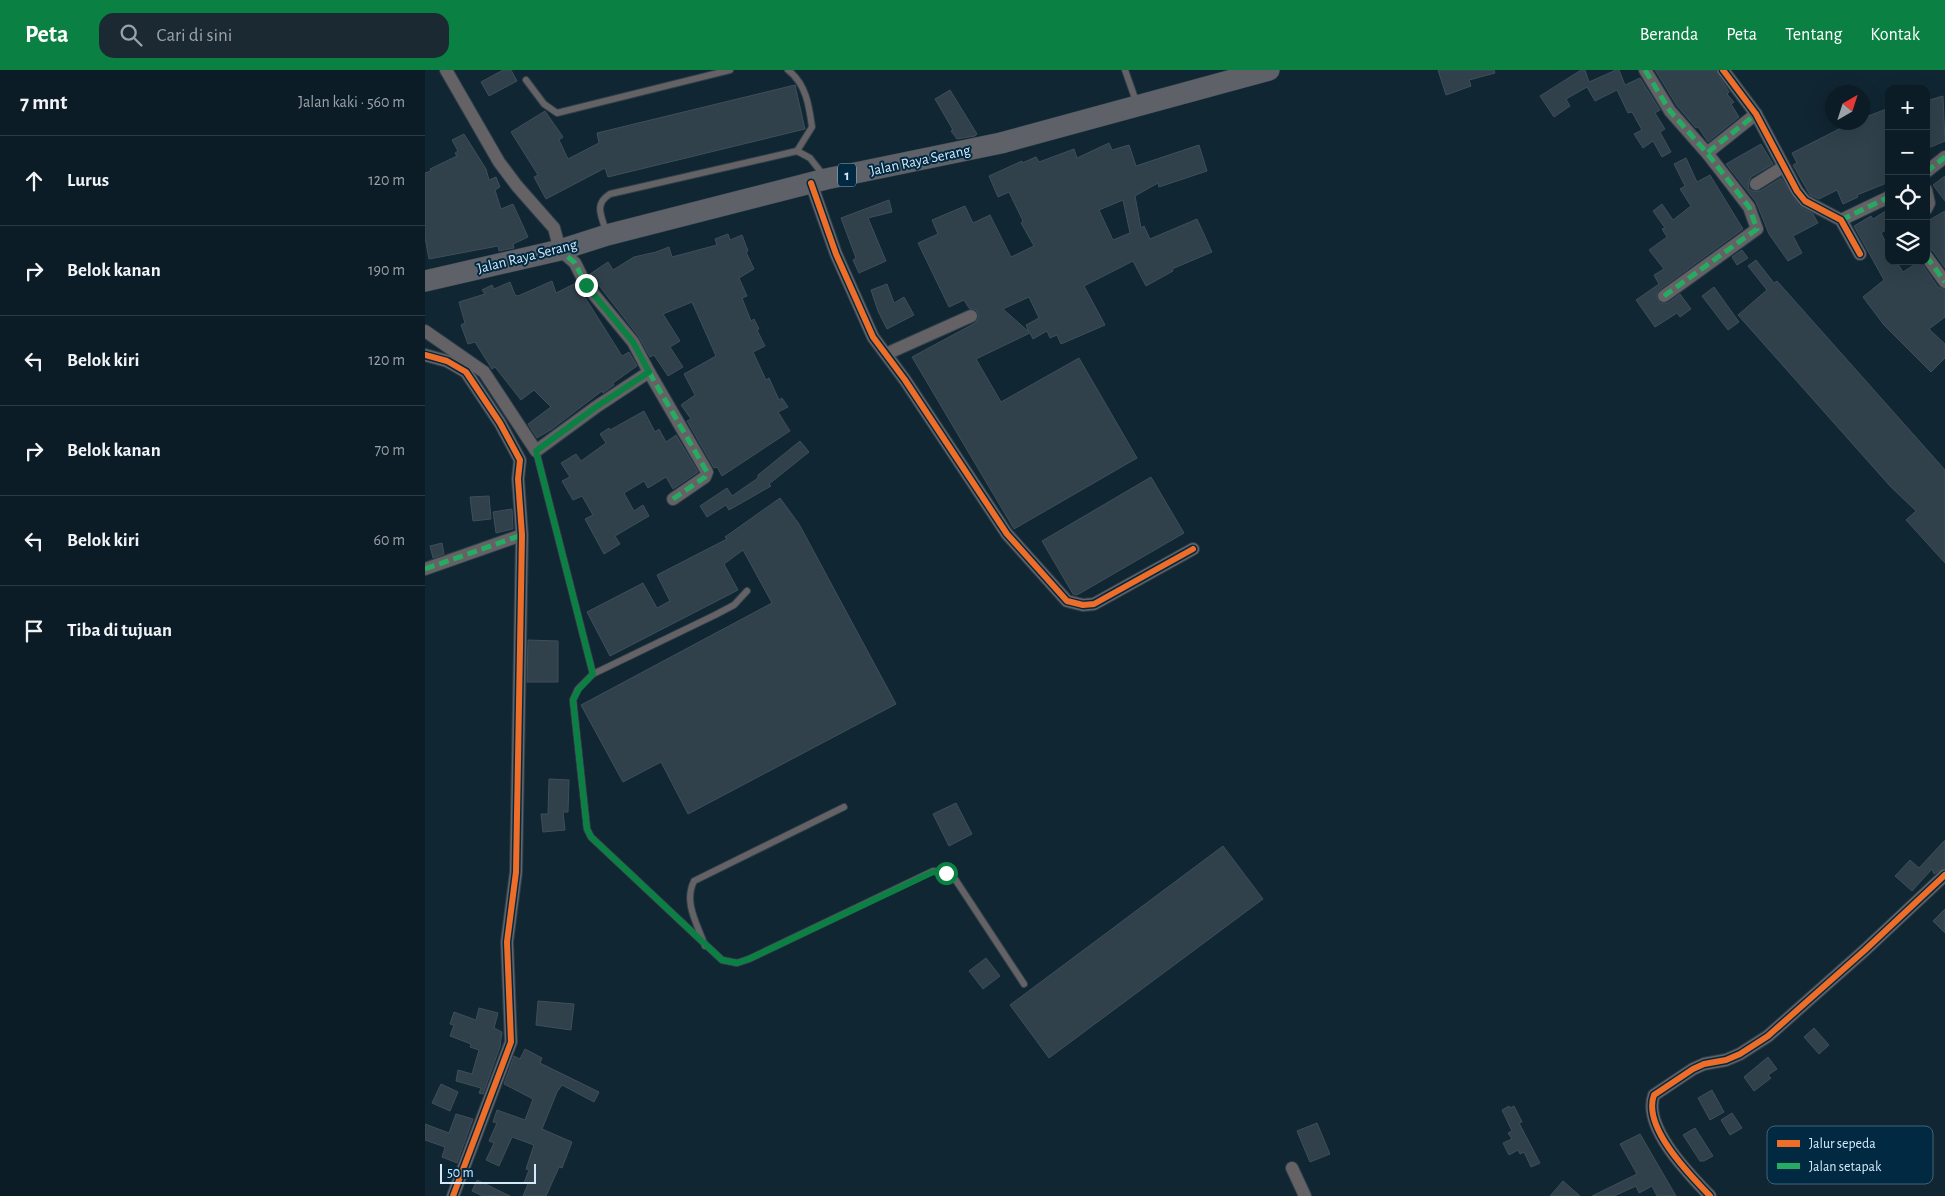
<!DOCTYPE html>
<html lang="id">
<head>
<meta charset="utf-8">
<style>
  :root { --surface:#0c1c26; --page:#1a2932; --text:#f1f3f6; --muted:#9aa1a7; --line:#2c3a43; --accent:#0b8043 }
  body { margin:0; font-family:"Alegreya Sans",sans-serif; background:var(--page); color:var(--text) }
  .controls { position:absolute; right:15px; top:15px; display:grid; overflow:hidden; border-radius:10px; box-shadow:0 5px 20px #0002 }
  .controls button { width:45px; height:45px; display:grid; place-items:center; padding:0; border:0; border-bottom:1px solid var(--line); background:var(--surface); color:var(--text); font:25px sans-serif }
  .compass { position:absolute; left:1400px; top:15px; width:45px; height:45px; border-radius:50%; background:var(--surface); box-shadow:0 5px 20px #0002; rotate:39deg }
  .scale { position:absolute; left:15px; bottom:12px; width:96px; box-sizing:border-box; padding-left:5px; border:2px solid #d4e9f9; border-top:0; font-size:14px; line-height:18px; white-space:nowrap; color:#d4e9f9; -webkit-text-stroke:4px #012941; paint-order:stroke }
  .stop { position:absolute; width:15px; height:15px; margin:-11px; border:4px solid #0b8043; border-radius:50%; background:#fff }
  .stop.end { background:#0b8043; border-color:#fff; box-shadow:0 1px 5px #0008 }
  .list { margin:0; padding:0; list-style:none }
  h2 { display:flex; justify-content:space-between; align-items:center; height:65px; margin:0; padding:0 20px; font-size:21px }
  h2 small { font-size:16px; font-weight:400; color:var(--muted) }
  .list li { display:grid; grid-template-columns:32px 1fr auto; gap:15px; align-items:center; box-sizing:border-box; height:90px; padding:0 20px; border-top:1px solid var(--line) }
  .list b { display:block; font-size:19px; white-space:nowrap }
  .list em { font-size:16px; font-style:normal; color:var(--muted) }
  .icon { flex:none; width:28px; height:28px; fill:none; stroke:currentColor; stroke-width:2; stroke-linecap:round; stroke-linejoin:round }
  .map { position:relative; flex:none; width:1520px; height:1126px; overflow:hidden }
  header { display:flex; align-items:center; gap:30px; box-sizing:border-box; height:70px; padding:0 25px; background:var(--accent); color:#fff }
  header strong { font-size:24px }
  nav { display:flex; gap:28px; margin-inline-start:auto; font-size:18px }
  .search { width:350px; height:45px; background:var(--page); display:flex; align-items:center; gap:12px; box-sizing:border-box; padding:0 18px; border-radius:15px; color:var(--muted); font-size:19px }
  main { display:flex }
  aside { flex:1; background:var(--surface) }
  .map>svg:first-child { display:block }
  .building { fill:#30414b; stroke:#3e4f5a; fill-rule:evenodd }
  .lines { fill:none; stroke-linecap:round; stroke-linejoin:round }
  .service-casing { stroke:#2e404b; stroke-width:8 }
  .minor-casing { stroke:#2e404b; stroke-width:14 }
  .trunk-casing { stroke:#2e404b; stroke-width:22 }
  .service { stroke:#656266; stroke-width:6 }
  .minor { stroke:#656266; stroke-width:12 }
  .trunk { stroke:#5e6268; stroke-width:21 }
  .quiet { stroke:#26ab63; stroke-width:5; stroke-dasharray:10 5; stroke-linecap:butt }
  .cycleway-casing { stroke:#012941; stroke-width:9 }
  .cycleway { stroke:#ee6e29; stroke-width:6 }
  .route { stroke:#0b8043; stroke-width:6 }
  .labels { text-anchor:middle; stroke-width:4; stroke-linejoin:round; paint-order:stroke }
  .shield { fill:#012941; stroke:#95afc2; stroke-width:1 }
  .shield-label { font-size:14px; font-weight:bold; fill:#d4e9f9 }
  .street-label { font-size:15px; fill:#d4e9f9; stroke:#012941 }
  .key { fill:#012941; stroke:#406378; stroke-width:1 }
  .key-label { font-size:14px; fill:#d4e9f9 }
</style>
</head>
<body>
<header>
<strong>Peta</strong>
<div class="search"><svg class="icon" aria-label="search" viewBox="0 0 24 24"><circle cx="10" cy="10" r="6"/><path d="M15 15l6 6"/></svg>Cari di sini</div>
<nav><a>Beranda</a><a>Peta</a><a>Tentang</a><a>Kontak</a></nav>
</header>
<main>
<aside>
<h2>7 mnt<small>Jalan kaki · 560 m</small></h2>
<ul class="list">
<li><svg class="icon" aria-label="ahead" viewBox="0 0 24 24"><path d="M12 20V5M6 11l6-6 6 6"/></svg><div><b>Lurus</b></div><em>120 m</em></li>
<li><svg class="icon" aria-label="right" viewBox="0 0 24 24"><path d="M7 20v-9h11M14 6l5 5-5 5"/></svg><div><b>Belok kanan</b></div><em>190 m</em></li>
<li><svg class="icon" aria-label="left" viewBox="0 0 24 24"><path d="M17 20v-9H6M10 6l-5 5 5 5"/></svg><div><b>Belok kiri</b></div><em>120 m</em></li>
<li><svg class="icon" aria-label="right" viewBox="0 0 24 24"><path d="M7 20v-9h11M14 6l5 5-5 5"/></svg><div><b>Belok kanan</b></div><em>70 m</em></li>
<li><svg class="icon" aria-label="left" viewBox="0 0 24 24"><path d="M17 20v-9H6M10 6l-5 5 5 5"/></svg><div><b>Belok kiri</b></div><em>60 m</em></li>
<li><svg class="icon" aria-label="arrive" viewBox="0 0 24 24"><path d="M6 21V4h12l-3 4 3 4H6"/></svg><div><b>Tiba di tujuan</b></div></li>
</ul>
</aside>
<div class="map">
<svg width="1520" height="1126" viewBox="0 0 1520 1126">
  <rect width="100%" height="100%" fill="#102632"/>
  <g class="building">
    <path d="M78,0H86L92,11L64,26L56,12Z"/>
    <path d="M1013,0H1069L1070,3L1044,10L1046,16L1021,25Z"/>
    <path d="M1156,0H1160L1164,12L1191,0H1194L1200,15L1215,8L1235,40L1230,43L1240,59L1235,62L1246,82L1237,87L1228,71L1218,78L1209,64L1217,60L1207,42L1203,43L1192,20L1170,31L1162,17L1141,29L1145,36L1129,47L1115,26Z"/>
    <path d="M1230,0H1290L1304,22L1302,24L1309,32L1306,34L1314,47L1283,72L1273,57L1271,58L1252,36Z"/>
    <path d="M370,15L380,59L183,107L180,98L121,129L109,107L113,105L86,62L120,41L138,67L134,70L143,89L174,73L172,63Z"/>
    <path d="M525,20L552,64L550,66L532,69L526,61L528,60L510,29Z"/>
    <path d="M1518,26L1520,71L1501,79V31Z"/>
    <path d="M1464,38V112L1432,125L1433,127L1418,134L1412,120L1394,129L1385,125L1368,95L1372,93L1367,83L1418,57L1428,52H1438V48Z"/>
    <path d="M39,64L61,99L64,110L71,107L75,117L70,120L76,139L88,134L103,167L88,174L89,178L74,181L73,176L4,189L0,167V103L6,101L5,99L32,86L30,83L33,81L27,70Z"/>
    <path d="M684,73L687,80L704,75L711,96L774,75L782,101L734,117L733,113L710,126L716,158L719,156L725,169L772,149L787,182L747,199L748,201L721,216L708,191L659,216L680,255L636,274L632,265L625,268L622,261L608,269L605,263L551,289L576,332L654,288L712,388L589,459L487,287L550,253L554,246L551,240L544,238L539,230L524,237L493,173L513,164L507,150L540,136L548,153L565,145L586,187L609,176L596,153L598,151L584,122L573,127L564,106L597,91V93L611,87L614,92L649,79L652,88ZM698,130L705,163L688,170L674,140ZM604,227L614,248L601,255L604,262L578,239Z"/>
    <path d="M1336,74L1348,94L1326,107L1323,114L1324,119L1328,121H1335L1356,108L1374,136L1388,144L1393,153L1368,166L1377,183L1363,191L1344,164L1331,132L1301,94Z"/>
    <path d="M1261,88L1272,112L1285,105L1318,159L1234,220L1231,226L1235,233H1243L1255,224L1266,239L1255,247L1252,243L1230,257L1211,230L1234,214L1229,205L1239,199L1224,180L1242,167L1237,159L1240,158L1228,141L1237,134L1248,150L1266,136L1255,119L1260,116L1249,94Z"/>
    <path d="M1520,106V131L1508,115Z"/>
    <path d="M464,130L467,142L443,148L461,191L434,203L428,190L431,188L416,148Z"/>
    <path d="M1464,139V158L1456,163L1464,179V191H1471L1478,202L1495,191L1513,217L1520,220V247L1504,259L1520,274V288L1506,302L1459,255L1438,227L1459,210L1429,156L1446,146L1448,149Z"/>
    <path d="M1520,141V198L1508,181L1501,178V152Z"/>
    <path d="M303,164L305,170L317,165L323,181L321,182L329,199L314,208L322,226L317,228L326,251L329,249L334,259L332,260L340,276L328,282L341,310L344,308L354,330L357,328L363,337L353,342L365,361L297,406L292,397L289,398L262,351L266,349L256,335L270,325L259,304L291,286L267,232L238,244L255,271L245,277L258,297L243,306L229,285L225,287L214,267L165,204L183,192L188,200L209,187L231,182L244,177L247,187L292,175L290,169Z"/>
    <path d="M1317,180L1323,188L1312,195L1307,187Z"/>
    <path d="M1331,190L1349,213L1352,211L1520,400V493L1481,450L1491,441L1465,416L1313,245L1342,220L1323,196Z"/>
    <path d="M127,211L131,223L151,213L197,286L204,282L212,296L188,313L189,315L178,323L177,321L127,359L112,368L103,354L126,337L109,320L96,330L70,297L67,299L50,272L43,274L36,255L40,253L34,232L60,224L57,220L67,215L69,219L85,212L90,225L93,226Z"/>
    <path d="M462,214L469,233L479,227L489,245L462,259L453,241L446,220Z"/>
    <path d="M1289,217L1314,252L1303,260L1277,226Z"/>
    <path d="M219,341L230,362L234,359L241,372L251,365L273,402L248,419L241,407L223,418L219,411L199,423L209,441L218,435L224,446L190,466L195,474L179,484L160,449L168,445L157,426L148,430L137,411L145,407L136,393L151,384L156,391L181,373L175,364L184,358L185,360Z"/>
    <path d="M375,371L384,382L344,414L346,416L304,440L301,435L282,447L275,436L302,418L307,426L333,408V405Z"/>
    <path d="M726,407L759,463L652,525L648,524L617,471Z"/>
    <path d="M64,426L66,449L48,451L45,427Z"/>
    <path d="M355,428L374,454L471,634L263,744L236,692L198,712L156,635L347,533L318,480L299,494L313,520L185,586L162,542L218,513L232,538L245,531L232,505L302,469L300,467Z"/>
    <path d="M87,439L88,459L71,463L68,442Z"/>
    <path d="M17,473L19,484L8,488L5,476Z"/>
    <path d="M103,570L133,571V612H102Z"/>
    <path d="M124,709L144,710L143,742H138L140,760L118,762L116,744H123Z"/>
    <path d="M531,733L547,764L524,776L508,744Z"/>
    <path d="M1520,770V797L1509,804L1507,799L1487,821L1470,806L1485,790L1494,798Z"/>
    <path d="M798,776L838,829L624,988L585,935Z"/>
    <path d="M1520,839V863L1508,851Z"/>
    <path d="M561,888L575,906L558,919L544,901Z"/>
    <path d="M113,931L149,934L146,960L111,955Z"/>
    <path d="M54,938L73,943L69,958L77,962L75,977L58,1024L54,1023L56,1018L31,1011L33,1000L47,1004L54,980L45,977L46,974L25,966L29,955L25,954L29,942L51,950Z"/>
    <path d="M1389,958L1404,975L1394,984L1379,967Z"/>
    <path d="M100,979L117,988L115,993L174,1022L169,1032L137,1015L132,1022L117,1059L147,1072L137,1098L134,1097L121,1126H98L103,1114L99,1113L104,1100L101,1099L109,1075L87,1067L74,1096L61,1090L69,1073L64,1071L72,1053L68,1052L72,1040L100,1050L108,1029L79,1014L89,986L95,989Z"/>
    <path d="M1343,987L1352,999L1343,1005L1346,1008L1329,1021L1319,1007Z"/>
    <path d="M16,1014L33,1022L25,1041L7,1033Z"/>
    <path d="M1287,1020L1299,1042L1285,1050L1273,1028Z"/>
    <path d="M1084,1036L1085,1038L1089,1036L1097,1052L1094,1053L1115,1093L1106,1097L1099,1082L1095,1084L1093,1080L1084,1085L1078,1073L1087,1069L1083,1063L1087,1061L1077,1040Z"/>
    <path d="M1307,1043L1317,1058L1305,1065L1296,1050Z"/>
    <path d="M31,1044L48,1049L32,1093L17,1087L20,1077L0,1070V1054L24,1063Z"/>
    <path d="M892,1053L905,1084L885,1092L872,1061Z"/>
    <path d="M1270,1058L1288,1086L1279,1091H1275L1258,1065Z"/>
    <path d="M1215,1064L1251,1126H1232L1227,1116L1214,1123L1211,1116L1189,1126H1167L1212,1104L1195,1074Z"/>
    <path d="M52,1110L85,1126H58L47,1121Z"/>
    <path d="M1138,1111L1155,1126H1125Z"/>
  </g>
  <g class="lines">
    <defs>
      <g id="service">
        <path d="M363,0C381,14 384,35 387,57L372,81"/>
        <path d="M700,0L712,34"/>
        <path d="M101,10L119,34L132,43L305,0"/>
        <path d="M181,161C176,145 169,134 185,124L372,81L385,88L399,106"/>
        <path d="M111,381L168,604"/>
        <path d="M322,521L309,535L290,545L168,604L153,619L148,630L162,759L166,767L297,890L312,893L324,889L508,801L521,803L530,809L599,914"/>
        <path d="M280,876C273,855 258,833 269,811L419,737"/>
      </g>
      <g id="minor">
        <path d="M1220,0L1245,41L1282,83L1331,44"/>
        <path d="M1298,0L1331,44L1372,121L1380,131L1416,150L1435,184"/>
        <path d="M1501,102L1520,87"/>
        <path d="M386,113L411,184L448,267L480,310L582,464L642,531L658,535L669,534L768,479"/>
        <path d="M1331,114L1358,97"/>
        <path d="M1501,120L1504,133L1501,139"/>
        <path d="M1416,150L1464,127"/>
        <path d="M1501,186L1520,212"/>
        <path d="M1239,226L1332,159L1324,137L1282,83"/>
        <path d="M0,261L59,302L111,381L171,337L224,302L208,272L161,215L150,193L135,180L129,158L92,116L74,92L21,0"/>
        <path d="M461,284L546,246"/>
        <path d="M0,285L22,291L41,302L75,353L95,390L93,409L97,465L91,802L82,872L86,972L28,1126"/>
        <path d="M224,302L282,402L280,407L248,429"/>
        <path d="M0,499L97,465"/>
        <path d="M867,1098L880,1126"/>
        <path d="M1285,1126C1265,1105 1217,1057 1229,1025L1268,999L1279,994L1301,990L1315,984L1343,966L1440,880L1520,805"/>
      </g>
      <path id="trunk" d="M0,211L135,180L182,165L401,109L576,73L844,0"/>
    </defs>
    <use href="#service" class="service-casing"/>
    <use href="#minor" class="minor-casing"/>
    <use href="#trunk" class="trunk-casing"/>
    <use href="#service" class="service"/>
    <use href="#minor" class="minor"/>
    <use href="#trunk" class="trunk"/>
    <g class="quiet">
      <path d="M1220,0L1245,41L1282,83L1331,44"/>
      <path d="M1501,102L1520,87"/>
      <path d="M1501,120L1504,133L1501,139"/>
      <path d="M1416,150L1464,127"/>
      <path d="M1501,186L1520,212"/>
      <path d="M1239,226L1332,159L1324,137L1282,83"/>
      <path d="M224,302L282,402L280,407L248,429"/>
      <path d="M111,381L171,337L224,302L208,272L161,215L150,193L135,180"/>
      <path d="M0,499L97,465"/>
    </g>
    <defs>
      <g id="cycleway">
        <path d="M1298,0L1331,44L1372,121L1380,131L1416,150L1435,184"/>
        <path d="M386,113L411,184L448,267L480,310L582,464L642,531L658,535L669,534L768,479"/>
        <path d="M0,285L22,291L41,302L75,353L95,390L93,409L97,465L91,802L82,872L86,972L28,1126"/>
        <path d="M1285,1126C1265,1105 1217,1057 1229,1025L1268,999L1279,994L1301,990L1315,984L1343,966L1440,880L1520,805"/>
      </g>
    </defs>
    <use href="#cycleway" class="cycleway-casing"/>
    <use href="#cycleway" class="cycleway"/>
  </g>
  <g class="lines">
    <path class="route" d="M161,215L208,272L224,302L171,337L111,381L168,604L154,619L148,630L162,759L166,767L297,890L312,893L324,889L508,802L521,803"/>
  </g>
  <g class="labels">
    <rect class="shield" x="413" y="93.5" width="18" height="23" rx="4"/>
    <g class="shield-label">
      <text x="422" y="110">1</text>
    </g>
    <g class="street-label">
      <text transform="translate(495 90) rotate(-12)" y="5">Jalan Raya Serang</text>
      <text transform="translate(102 186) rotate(-14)" y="5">Jalan Raya Serang</text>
    </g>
  </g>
  <rect x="1342" y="1056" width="166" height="58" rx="8" class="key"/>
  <rect x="1352" y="1070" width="23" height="7" fill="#ee6e29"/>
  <rect x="1352" y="1093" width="23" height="6" fill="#26ab63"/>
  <g class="key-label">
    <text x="1384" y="1078">Jalur sepeda</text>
    <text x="1384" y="1101">Jalan setapak</text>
  </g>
</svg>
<div class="controls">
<button>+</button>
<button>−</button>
<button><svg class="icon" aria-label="locate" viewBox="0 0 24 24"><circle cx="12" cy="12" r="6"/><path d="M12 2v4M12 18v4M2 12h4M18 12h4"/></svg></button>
<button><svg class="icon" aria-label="layers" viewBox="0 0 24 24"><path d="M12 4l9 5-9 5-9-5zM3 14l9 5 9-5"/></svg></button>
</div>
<svg class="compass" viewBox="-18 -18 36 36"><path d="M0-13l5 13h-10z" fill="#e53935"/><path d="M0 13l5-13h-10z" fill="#9aa1a7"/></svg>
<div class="scale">50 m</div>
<div class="stop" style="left:521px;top:803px"></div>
<div class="stop end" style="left:161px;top:215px"></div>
</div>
</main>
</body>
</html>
